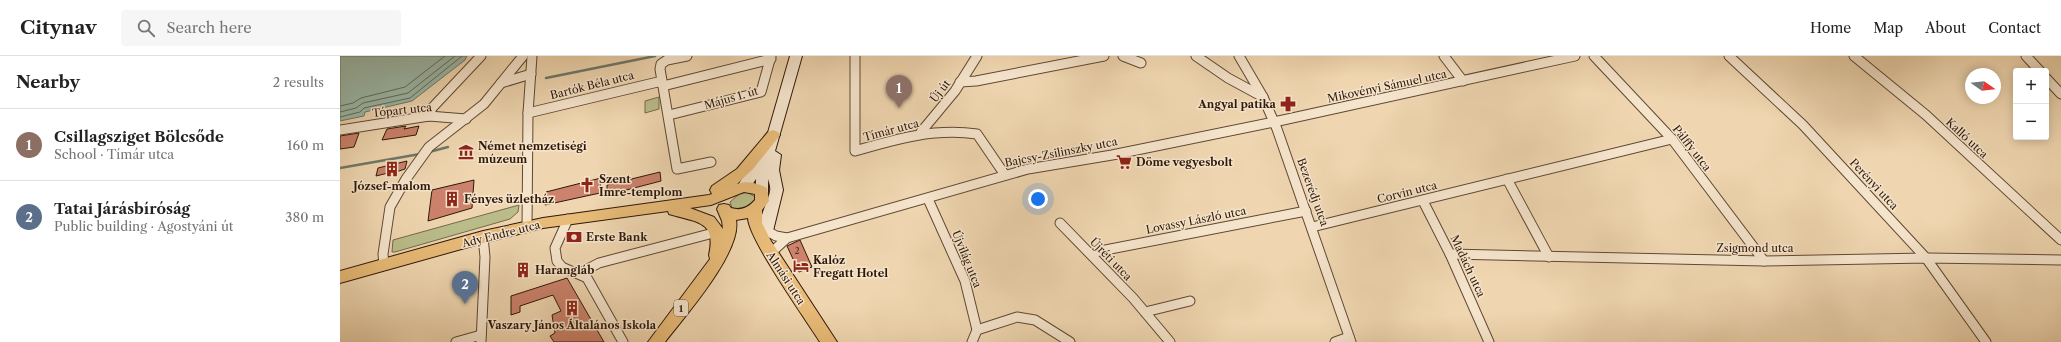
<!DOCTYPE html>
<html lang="en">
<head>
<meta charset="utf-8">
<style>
  :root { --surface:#fff; --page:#f6f6f6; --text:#222; --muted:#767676; --line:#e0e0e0; --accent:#111827 }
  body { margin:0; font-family:"Libre Caslon Text",serif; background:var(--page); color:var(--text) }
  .controls { position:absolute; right:12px; top:12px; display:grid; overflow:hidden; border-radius:4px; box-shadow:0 2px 10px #0003 }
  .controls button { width:36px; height:36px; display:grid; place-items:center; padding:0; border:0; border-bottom:1px solid var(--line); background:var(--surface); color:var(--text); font:20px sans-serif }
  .compass { position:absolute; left:1625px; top:12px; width:36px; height:36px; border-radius:50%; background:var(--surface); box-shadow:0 2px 10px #0003; rotate:104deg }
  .you { position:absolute; left:698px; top:143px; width:14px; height:14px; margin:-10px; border:3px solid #fff; border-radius:50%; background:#1a73e8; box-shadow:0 0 0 6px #1a73e833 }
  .badge { display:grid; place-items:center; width:26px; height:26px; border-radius:50%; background:var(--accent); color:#fff; font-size:13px; font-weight:700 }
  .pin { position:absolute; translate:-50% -33px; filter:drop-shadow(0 1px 2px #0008) }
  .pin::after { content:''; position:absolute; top:21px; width:14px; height:12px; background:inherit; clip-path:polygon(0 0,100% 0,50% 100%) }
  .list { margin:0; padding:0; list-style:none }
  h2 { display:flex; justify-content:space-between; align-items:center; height:52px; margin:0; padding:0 16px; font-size:17px }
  h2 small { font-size:13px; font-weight:400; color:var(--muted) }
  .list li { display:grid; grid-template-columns:26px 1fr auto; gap:12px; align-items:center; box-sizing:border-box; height:72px; padding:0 16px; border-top:1px solid var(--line) }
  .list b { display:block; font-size:15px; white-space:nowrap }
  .list p { margin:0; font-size:13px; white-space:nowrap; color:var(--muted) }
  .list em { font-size:13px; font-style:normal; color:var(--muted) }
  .icon { flex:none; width:22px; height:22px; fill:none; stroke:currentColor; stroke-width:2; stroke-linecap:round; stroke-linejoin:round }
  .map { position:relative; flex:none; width:1721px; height:286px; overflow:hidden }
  header { display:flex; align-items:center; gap:24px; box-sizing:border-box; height:56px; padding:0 20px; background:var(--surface); border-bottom:1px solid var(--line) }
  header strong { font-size:19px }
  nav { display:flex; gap:22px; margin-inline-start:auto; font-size:14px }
  .search { width:280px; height:36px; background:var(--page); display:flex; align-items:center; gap:10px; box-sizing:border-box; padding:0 14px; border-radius:4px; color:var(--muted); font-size:15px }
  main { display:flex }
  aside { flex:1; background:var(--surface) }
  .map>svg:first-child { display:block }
  .green { fill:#babd8a; stroke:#746a4a }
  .water { fill:#9ab9aa; stroke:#6f796a }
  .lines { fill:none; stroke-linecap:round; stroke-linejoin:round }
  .shore { stroke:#64685a; stroke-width:1 }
  .stream { stroke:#6f796a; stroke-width:2.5 }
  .building { fill:#cc826c; stroke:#2f1809 }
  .street-casing { stroke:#5f4833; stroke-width:11 }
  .secondary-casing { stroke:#2f1809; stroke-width:2 }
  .primary-casing { stroke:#2f1809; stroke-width:2 }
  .street { stroke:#f5e4cc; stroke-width:9 }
  .secondary { fill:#f5e4cc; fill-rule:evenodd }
  .primary { fill:#e8bb78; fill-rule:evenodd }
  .labels { text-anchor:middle; stroke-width:3; stroke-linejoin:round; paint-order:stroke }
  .number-label { font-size:9px; fill:#563222 }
  .shield { fill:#f5e4cc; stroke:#6a5544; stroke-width:1 }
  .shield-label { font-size:10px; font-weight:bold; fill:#2f1809 }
  .street-label { font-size:11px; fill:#2f1809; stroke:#f5e4cc }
  .poi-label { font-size:11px; font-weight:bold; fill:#2f1809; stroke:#f5e4cc; text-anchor:start }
</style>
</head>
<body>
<header>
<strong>Citynav</strong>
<div class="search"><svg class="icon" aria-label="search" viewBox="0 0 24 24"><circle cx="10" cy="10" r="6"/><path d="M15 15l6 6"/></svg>Search here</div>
<nav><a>Home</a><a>Map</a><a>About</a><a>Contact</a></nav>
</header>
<main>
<aside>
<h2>Nearby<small>2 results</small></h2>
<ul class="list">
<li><span class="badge" style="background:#8d6e63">1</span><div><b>Csillagsziget Bölcsőde</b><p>School · Tímár utca</p></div><em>160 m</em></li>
<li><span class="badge" style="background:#5c6f8a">2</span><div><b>Tatai Járásbíróság</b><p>Public building · Agostyáni út</p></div><em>380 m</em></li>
</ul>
</aside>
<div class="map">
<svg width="1721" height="286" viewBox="0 0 1721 286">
  <rect width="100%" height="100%" fill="#efd6b0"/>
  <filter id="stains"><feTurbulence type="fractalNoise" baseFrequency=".005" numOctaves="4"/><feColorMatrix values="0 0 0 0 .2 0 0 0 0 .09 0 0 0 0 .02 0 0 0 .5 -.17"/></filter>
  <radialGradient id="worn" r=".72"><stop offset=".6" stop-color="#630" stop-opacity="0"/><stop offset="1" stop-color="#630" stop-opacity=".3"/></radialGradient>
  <g class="green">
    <path d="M319,41V53L305,57V45Z"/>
    <path d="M407,136L415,141L414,147L403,153L392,152L390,146L399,138Z"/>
    <path d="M179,149L178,156L170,163L55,196H52L53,184Z"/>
  </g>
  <path class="water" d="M0,0H127L125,4L72,45L25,56L24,60L0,65Z"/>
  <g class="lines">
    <g class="shore">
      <path d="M0,50L13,47L21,42L65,31L105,0"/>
      <path d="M0,56L16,52L23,47L68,37L115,0"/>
      <path d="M0,61L20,56L24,52L70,42L122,0"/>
    </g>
    <g class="stream">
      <path d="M206,22L315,0"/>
      <path d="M89,96L108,91"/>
      <path d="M0,112L80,98"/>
    </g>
  </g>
  <g class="building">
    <path d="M66,70L64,73L79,70L76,79L42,84L47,73Z"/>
    <path d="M19,77L14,91L0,93V80Z"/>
    <path d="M67,105L65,113L56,116L55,119L47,121L48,117L36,120L38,112Z"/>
    <path d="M320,116L321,125L267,139V129Z"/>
    <path d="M261,122L260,137L205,149L206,136Z"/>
    <path d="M134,124L132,152L88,165L92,134Z"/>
    <path d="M460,184L472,211L459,216L447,190Z"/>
    <path d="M227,222L264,286H214L210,280L215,277L212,259L221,255L213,239L180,250V256L171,259V240Z"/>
  </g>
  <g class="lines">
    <defs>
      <g id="street">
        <path d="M347,0L327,4L321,8L320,13L337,113L371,106"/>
        <path d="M515,0V95C556,83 594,72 637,78L665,119"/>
        <path d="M783,0L801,7"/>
        <path d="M856,0L888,22L923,41"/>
        <path d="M899,0L923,41L937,73L1011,286"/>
        <path d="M1104,0L1123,25"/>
        <path d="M1254,0L1332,83L1424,205"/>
        <path d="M1389,0L1463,69L1586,202L1646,286"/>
        <path d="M1514,0L1586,59L1721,184"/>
        <path d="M1686,0L1700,15"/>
        <path d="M1706,22L1721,38"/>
        <path d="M620,26L636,25L764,0"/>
        <path d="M161,27L191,18"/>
        <path d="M323,30L431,3"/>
        <path d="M188,57L322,25"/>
        <path d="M329,59L421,36L431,0"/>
        <path d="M89,60L92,52L141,0"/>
        <path d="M0,74L89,60L126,63"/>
        <path d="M581,76L615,35L637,0"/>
        <path d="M1167,123L1209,201"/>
        <path d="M588,143L625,225L637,274L632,286"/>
        <path d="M1083,145L1110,198L1149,286"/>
        <path d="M228,163L215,192L217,205L222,211L247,222L283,286"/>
        <path d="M720,167L793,242L830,286"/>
        <path d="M187,171L188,57L192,0"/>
        <path d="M972,171L1332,83"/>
        <path d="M427,175L436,180L447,182"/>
        <path d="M434,194L447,182L688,113L772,99L934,66L1235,0"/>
        <path d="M750,197L966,155"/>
        <path d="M1110,198L1424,205L1586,202L1721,204"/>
        <path d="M44,209L43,198L50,151L66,123L89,91L144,48L183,0"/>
        <path d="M240,217L259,207L377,176"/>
        <path d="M805,256L850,245"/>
        <path d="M637,274L677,261L695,264L730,286"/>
        <path d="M116,286L141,279"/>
        <path d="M141,286L145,201L143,181"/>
        <path d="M995,286L1009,281"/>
      </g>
      <path id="secondary" d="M450,0H462L435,95L441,99L439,114L443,134L432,179L427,180L422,179C415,166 428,148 430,135C431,131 429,127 428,123V136L427,139H417L416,136V123C411,130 408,137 398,134L397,131L419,95L423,94Z"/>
      <path id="primary" d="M433,74L438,76L440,79L438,82L413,113L397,128C407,124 417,127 427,132L429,145L422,154V167L431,185L497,286H480C466,264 408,182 408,162L396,164C402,196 345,260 325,286H308L370,203L369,199C377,164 355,166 329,158L328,155L203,172L143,187L0,227V215L143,175L203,162L369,139L372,138L370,134L372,130L397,113L428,76ZM404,136L415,138V144C408,152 401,155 391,152L389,149L384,148L379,149L377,153L382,165L383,173L374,161L350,152L371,149Z"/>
    </defs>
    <use href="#street" class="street-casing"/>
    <use href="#secondary" class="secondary-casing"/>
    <use href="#primary" class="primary-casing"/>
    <use href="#street" class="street"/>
    <use href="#secondary" class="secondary"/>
    <use href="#primary" class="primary"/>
  </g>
  <defs>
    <symbol id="pharmacy-bare" viewBox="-9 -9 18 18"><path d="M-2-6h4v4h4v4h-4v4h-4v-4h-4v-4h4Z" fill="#8f2418" stroke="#f5e4cc" stroke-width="2.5" paint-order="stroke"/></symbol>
    <symbol id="museum-bare" viewBox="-9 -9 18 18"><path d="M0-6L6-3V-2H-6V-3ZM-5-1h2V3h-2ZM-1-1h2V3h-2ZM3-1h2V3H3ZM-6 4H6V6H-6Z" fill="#8f2418" stroke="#f5e4cc" stroke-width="2.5" paint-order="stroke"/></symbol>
    <symbol id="supermarket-bare" viewBox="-9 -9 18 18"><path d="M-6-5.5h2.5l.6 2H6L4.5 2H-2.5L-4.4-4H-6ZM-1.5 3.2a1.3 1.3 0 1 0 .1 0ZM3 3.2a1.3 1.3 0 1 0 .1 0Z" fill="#8f2418" stroke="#f5e4cc" stroke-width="2.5" paint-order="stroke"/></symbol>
    <symbol id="building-bare" viewBox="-9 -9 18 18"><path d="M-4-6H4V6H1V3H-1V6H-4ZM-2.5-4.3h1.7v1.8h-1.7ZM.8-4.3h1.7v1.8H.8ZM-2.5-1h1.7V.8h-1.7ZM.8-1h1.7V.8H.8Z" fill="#8f2418" stroke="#f5e4cc" stroke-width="2.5" paint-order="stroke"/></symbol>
    <symbol id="church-bare" viewBox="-9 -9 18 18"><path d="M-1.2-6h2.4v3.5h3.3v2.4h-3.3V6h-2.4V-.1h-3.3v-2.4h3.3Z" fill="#8f2418" stroke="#f5e4cc" stroke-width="2.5" paint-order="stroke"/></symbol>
    <symbol id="bank-bare" viewBox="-9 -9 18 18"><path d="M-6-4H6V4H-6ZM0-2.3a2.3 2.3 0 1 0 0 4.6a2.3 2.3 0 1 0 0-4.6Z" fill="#8f2418" stroke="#f5e4cc" stroke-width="2.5" paint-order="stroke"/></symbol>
    <symbol id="hotel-bare" viewBox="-9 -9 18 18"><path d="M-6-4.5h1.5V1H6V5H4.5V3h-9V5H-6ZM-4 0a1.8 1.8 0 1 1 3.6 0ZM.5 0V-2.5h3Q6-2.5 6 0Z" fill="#8f2418" stroke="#f5e4cc" stroke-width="2.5" paint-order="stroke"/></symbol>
  </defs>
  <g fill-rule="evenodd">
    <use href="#pharmacy-bare" x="937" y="37" width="22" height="22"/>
    <use href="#museum-bare" x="115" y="85" width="22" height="22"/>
    <use href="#supermarket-bare" x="773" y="95" width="22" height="22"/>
    <use href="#building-bare" x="41" y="102" width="22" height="22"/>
    <use href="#church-bare" x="236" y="118" width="22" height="22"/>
    <use href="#building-bare" x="101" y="132" width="22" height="22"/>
    <use href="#bank-bare" x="223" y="170" width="22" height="22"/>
    <use href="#hotel-bare" x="450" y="199" width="22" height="22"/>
    <use href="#building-bare" x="172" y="203" width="22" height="22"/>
    <use href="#building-bare" x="221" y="241" width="22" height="22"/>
  </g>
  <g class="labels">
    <g class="number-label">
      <text x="457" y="198">2</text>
    </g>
    <rect class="shield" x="334" y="244" width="14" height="16" rx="3"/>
    <g class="shield-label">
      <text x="341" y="256">1</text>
    </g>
    <g class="street-label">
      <text transform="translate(252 29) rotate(-14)" y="4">Bartók Béla utca</text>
      <text transform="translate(1047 30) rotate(-12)" y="4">Mikovényi Sámuel utca</text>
      <text transform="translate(600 35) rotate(-52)" y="4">Új út</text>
      <text transform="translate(391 42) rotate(-16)" y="4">Május 1. út</text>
      <text transform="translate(62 54) rotate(-6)" y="4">Tópart utca</text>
      <text transform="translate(551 74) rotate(-15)" y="4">Tímár utca</text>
      <text transform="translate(1627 82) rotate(43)" y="4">Kalló utca</text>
      <text transform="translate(1352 92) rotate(52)" y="4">Pálffy utca</text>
      <text transform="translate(721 96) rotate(-11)" y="4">Bajcsy-Zsilinszky utca</text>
      <text transform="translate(1534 128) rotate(47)" y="4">Perényi utca</text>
      <text transform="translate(973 136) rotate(70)" y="4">Bezerédj utca</text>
      <text transform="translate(1067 136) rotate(-14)" y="4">Corvin utca</text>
      <text transform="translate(856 164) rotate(-11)" y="4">Lovassy László utca</text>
      <text transform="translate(161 178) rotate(-14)" y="4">Ady Endre utca</text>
      <text x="1415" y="196">Zsigmond utca</text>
      <text transform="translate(627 203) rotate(68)" y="4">Újvilág utca</text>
      <text transform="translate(771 203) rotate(46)" y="4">Újréti utca</text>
      <text transform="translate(1128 210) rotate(65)" y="4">Madách utca</text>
      <text transform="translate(446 222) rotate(57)" y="4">Almási utca</text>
    </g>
    <g class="poi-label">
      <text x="936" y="52" text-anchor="end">Angyal patika</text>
      <text x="138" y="94">Német nemzetiségi<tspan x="138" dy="13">múzeum</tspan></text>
      <text x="796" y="110">Döme vegyesbolt</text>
      <text x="259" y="127">Szent<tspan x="259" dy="13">Imre-templom</tspan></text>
      <text x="52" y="134" text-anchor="middle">József-malom</text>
      <text x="124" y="147">Fényes üzletház</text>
      <text x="246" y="185">Erste Bank</text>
      <text x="473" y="208">Kalóz<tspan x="473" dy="13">Fregatt Hotel</tspan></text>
      <text x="195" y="218">Harangláb</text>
      <text x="232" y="273" text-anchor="middle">Vaszary János Általános Iskola</text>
    </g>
  </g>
  <rect width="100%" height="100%" filter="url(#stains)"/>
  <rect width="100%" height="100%" fill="url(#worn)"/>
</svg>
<div class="controls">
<button>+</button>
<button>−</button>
</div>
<svg class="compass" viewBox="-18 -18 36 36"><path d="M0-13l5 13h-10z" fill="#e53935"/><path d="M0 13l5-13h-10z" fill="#767676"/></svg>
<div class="you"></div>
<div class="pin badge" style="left:559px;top:52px;background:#8d6e63">1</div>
<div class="pin badge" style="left:125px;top:248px;background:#5c6f8a">2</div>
</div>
</main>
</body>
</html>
